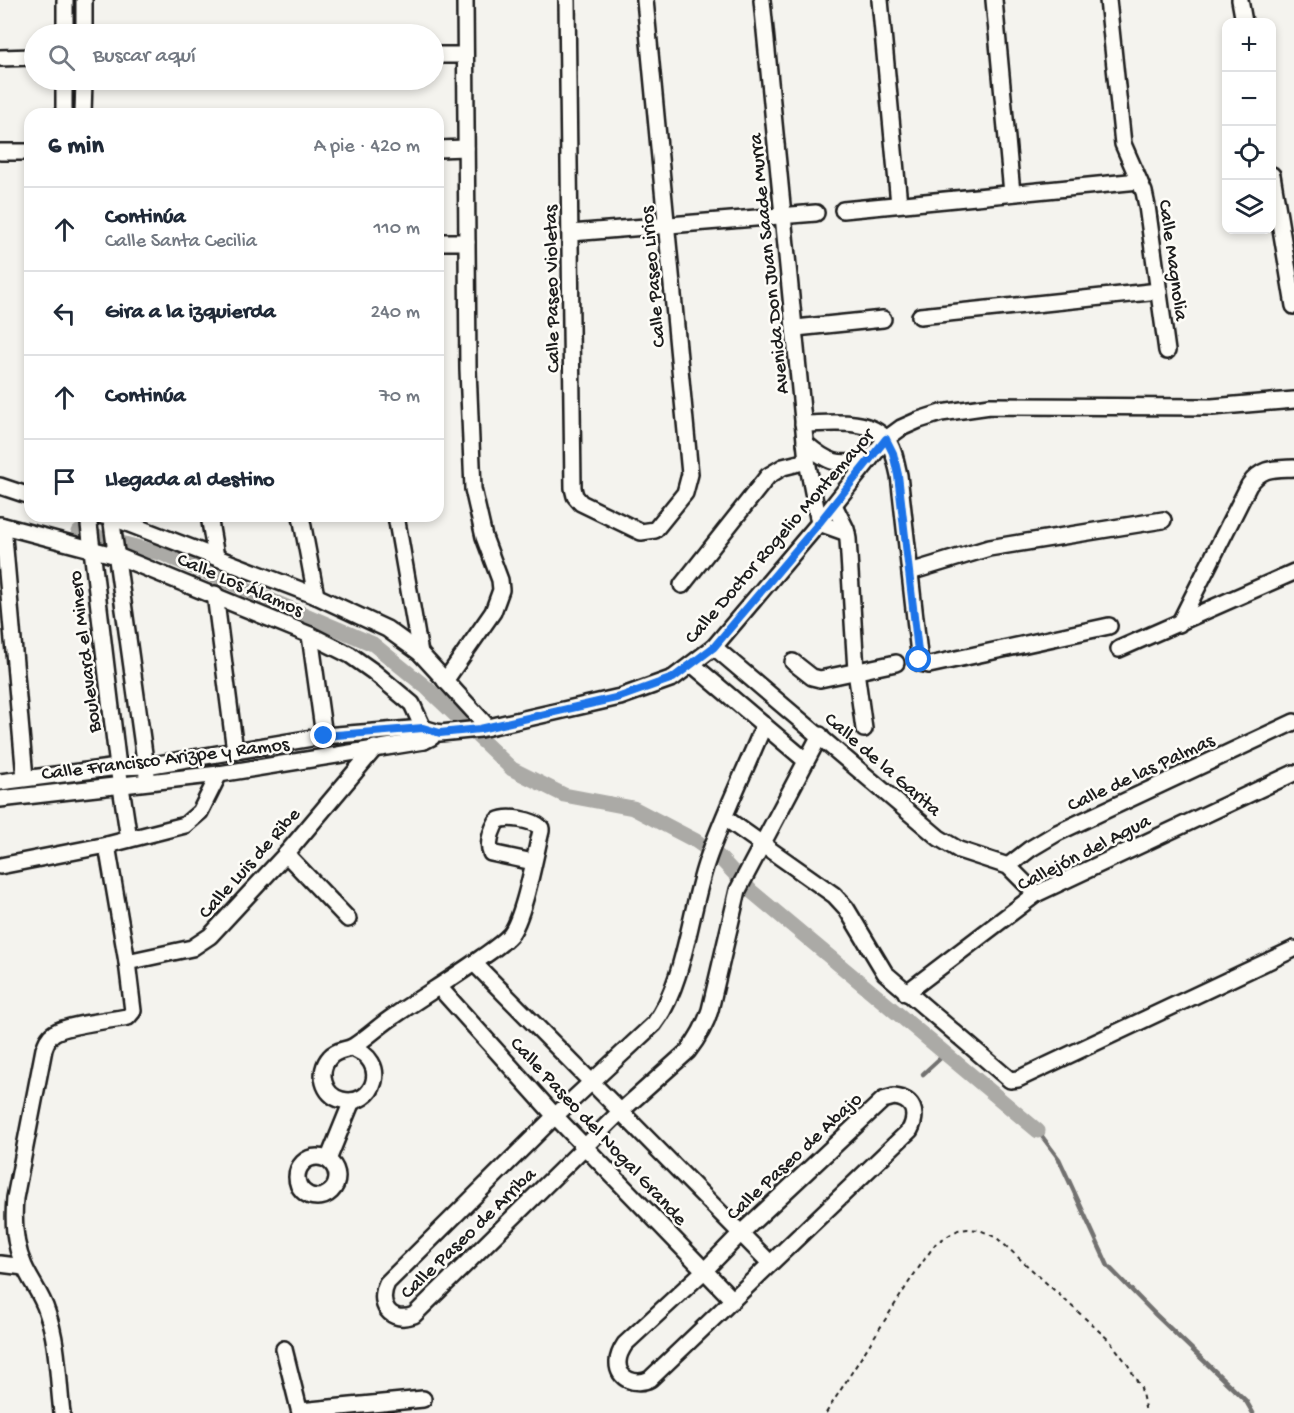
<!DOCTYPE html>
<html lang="es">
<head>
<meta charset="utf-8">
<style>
  :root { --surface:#fff; --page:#f6f6f7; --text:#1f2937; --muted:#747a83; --line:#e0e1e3 }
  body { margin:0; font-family:"Gochi Hand",sans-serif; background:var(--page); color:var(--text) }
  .controls { position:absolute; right:18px; top:18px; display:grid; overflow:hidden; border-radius:12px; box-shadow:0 3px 9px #0003 }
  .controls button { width:54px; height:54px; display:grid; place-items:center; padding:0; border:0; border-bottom:2px solid var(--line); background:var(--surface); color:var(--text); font:30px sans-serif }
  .stop { position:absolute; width:18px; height:18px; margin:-14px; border:4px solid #1a73e8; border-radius:50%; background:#fff }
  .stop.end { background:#1a73e8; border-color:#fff; box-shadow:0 2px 6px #0008 }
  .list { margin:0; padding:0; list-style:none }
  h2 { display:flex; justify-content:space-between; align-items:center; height:78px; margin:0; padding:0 24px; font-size:26px }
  h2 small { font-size:20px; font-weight:400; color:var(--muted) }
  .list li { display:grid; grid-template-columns:39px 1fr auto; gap:18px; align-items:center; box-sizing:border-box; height:84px; padding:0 24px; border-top:2px solid var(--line) }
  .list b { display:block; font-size:22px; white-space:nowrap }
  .list p { margin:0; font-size:20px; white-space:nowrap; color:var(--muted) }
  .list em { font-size:20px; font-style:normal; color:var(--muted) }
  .icon { flex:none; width:33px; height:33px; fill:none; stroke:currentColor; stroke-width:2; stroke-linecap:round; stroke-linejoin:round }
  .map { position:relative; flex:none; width:1294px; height:1413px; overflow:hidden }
  .search { position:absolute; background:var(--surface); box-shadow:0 3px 9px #0003; left:24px; top:24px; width:420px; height:66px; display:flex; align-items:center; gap:15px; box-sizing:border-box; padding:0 21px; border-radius:33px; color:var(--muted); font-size:22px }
  .panel { position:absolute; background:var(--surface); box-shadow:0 3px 9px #0003; left:24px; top:108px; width:420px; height:414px; border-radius:18px }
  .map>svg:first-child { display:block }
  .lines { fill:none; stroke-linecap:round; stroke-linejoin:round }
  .stream { stroke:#72716f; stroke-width:4.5 }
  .canal { stroke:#abaaa6; stroke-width:15 }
  .minor-casing { stroke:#1c1c1c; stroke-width:20 }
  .path { stroke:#1c1c1c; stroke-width:2; stroke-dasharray:4.5 4.5; stroke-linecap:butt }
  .minor { stroke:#fdfcf7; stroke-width:15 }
  .route { stroke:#1a73e8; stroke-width:8 }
  .labels { text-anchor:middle; stroke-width:5; stroke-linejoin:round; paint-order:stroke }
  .street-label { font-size:20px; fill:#1c1c1c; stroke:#fdfcf7 }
</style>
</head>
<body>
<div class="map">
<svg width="1294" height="1413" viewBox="0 0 1294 1413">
  <rect width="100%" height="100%" fill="#f4f3ee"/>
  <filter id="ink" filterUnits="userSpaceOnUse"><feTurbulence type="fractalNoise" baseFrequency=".0167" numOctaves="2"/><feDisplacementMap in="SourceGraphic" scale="12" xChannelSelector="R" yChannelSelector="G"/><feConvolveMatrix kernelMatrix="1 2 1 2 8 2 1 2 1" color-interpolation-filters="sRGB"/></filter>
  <g filter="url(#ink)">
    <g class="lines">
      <g class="stream">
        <path d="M923,1074L946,1053"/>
        <path d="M1038,1131L1059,1159L1108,1266L1154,1313L1246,1401L1253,1413"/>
      </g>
      <path class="canal" d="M79,532L163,554L373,644L427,688L512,769L564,795L633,808L696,841L719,857L751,891L1038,1131"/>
      <defs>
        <g id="minor">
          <path d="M567,0L573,488L575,496L581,503L641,532L655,530L685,493L690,474L645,0"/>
          <path d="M762,0L807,461L819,523L847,533"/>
          <path d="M880,0L899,204"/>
          <path d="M994,0L1012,193"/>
          <path d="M1108,0L1123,144L1144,192L1147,206L1167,351"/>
          <path d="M1240,0L1244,22"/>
          <path d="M65,34V0"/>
          <path d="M84,34V0"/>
          <path d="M434,55H465"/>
          <path d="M0,58L34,57"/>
          <path d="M64,114V80"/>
          <path d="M83,114L84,80"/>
          <path d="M438,149L466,148"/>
          <path d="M0,152H30"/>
          <path d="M1272,175L1294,306"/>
          <path d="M843,210L1139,181"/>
          <path d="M571,233L816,213"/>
          <path d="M438,242H467"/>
          <path d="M920,316L1159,291"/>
          <path d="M796,328L883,319"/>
          <path d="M803,424C829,424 867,417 886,439C894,448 896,463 899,475L920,663L929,665L1109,626"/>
          <path d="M805,443C829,464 838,466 869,460"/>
          <path d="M0,486L30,496"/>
          <path d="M834,505L846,529L848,539L856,671L864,729"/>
          <path d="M88,516L118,767L129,839"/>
          <path d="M103,516L111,517L316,596L387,629L420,653L488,727"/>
          <path d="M111,516L147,775"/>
          <path d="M209,516L216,557"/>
          <path d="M301,516L316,596"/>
          <path d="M396,516L420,653"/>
          <path d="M0,525L117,556L310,635L350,655L374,672L412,704L423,728L424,741"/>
          <path d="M3,526L25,778"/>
          <path d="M910,572L989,548L1163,520"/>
          <path d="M682,585L768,476L783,467L807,461"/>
          <path d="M215,594L235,751"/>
          <path d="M1179,624L1249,485C1262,467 1273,469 1294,468"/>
          <path d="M310,635L324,736"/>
          <path d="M714,647L939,838L959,850L1008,866L1036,894"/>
          <path d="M1119,649L1294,572"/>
          <path d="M793,662L812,677L820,679L896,663"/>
          <path d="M693,665L805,760"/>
          <path d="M445,681L493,612L501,590L500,580L484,537L473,489L468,369L465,0"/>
          <path d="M764,725C745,771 722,817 706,864C690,912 684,985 654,1024L555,1116L387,1283C377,1304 390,1324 414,1315L620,1112L688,1051C698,1038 705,1026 710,1010L738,890L820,735"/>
          <path d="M0,782L118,767L146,766L324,736L423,728L440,733L480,729L620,697L673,678L714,647L819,523L886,439L901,428L919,420L941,413L990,406L1212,407L1294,400"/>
          <path d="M0,799L219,774L424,741L432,737"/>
          <path d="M725,818L834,895L846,908L885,973L1010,1080L1018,1079L1294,949"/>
          <path d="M286,854L348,919"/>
          <path d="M0,866L107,845L185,825L200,812L219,774"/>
          <path d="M1008,866L1030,849L1057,833L1294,722"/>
          <path d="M127,962L192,948L210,936L286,854L375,748"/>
          <path d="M474,963L770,1263"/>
          <path d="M439,987L555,1116L733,1300"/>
          <path d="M906,993L1036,894L1294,773"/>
          <path d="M351,1048C391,1060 375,1108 342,1100C323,1096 317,1071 330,1057C337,1049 346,1051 354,1046C368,1037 380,1025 394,1016C423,996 453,978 481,958C491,951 502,944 510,935C524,918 535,855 541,831V828C533,820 508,815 497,821C492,830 487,843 491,853L533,862"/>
          <path d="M894,1097C914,1099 918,1114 910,1130L650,1379C637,1386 617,1380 618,1362C618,1355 621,1350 625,1344L705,1270L740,1234L883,1100Z"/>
          <circle cx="317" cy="1177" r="20"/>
          <path d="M328,1160L352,1101"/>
          <path d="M0,1264L24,1267"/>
          <path d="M284,1349L300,1413"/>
          <path d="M300,1411L423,1399"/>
          <path d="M62,1413C58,1381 58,1342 47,1312C42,1295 31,1282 24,1266C14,1244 13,1222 15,1198L44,1049C46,1043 48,1037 54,1033C66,1025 111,1020 128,1017L133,1011L127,962L107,845"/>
        </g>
      </defs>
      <use href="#minor" class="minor-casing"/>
      <path class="path" d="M826,1413L911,1279L936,1243L958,1230L968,1229L980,1230L997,1238L1110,1341L1128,1365L1141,1388L1146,1413"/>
      <use href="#minor" class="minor"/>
    </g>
  </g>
  <g class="lines" filter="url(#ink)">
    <path class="route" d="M324,736L423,728L440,733L480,729L620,697L673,678L714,647L819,523L886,439L893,453L898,475L919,660"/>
  </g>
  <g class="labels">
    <g class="street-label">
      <text transform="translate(1175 260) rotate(82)" y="7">Calle Magnolia</text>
      <text transform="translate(767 264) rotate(-96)" y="7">Avenida Don Juan Saade Murra</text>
      <text transform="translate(651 277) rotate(-95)" y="7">Calle Paseo Lirios</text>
      <text transform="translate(550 289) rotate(-91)" y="7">Calle Paseo Violetas</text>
      <text transform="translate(778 535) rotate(-49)" y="7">Calle Doctor Rogelio Montemayor</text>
      <text transform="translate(241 583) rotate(23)" y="7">Calle Los Álamos</text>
      <text transform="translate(83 652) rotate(-97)" y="7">Boulevard el Minero</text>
      <text transform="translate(165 757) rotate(-7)" y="7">Calle Francisco Arizpe y Ramos</text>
      <text transform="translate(884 763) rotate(41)" y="7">Calle de la Garita</text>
      <text transform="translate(1140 771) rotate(-25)" y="7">Calle de las Palmas</text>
      <text transform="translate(1083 851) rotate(-27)" y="7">Callejón del Agua</text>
      <text transform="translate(248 862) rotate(-48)" y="7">Calle Luis de Ribe</text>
      <text transform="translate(600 1130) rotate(47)" y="7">Calle Paseo del Nogal Grande</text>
      <text transform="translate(793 1155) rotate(-43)" y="7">Calle Paseo de Abajo</text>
      <text transform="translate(467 1232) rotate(-44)" y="7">Calle Paseo de Arriba</text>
    </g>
  </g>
</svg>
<div class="controls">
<button>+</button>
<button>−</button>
<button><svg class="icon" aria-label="locate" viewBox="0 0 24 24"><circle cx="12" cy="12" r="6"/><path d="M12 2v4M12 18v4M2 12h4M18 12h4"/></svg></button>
<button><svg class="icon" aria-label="layers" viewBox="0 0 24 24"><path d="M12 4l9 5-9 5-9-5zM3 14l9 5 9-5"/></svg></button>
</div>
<div class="stop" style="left:919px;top:660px"></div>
<div class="stop end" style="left:324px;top:736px"></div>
<div class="search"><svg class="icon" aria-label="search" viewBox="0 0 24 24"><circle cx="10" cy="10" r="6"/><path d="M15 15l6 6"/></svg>Buscar aquí</div>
<section class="panel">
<h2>6 min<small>A pie · 420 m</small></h2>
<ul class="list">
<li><svg class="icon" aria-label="ahead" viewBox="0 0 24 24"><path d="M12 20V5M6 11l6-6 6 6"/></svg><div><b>Continúa</b><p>Calle Santa Cecilia</p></div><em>110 m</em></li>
<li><svg class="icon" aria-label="left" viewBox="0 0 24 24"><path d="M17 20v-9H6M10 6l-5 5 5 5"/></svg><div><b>Gira a la izquierda</b></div><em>240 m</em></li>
<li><svg class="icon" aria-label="ahead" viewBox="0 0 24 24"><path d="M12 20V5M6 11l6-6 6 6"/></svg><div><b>Continúa</b></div><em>70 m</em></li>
<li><svg class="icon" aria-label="arrive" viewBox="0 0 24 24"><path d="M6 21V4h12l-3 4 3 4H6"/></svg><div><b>Llegada al destino</b></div></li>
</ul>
</section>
</div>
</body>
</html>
